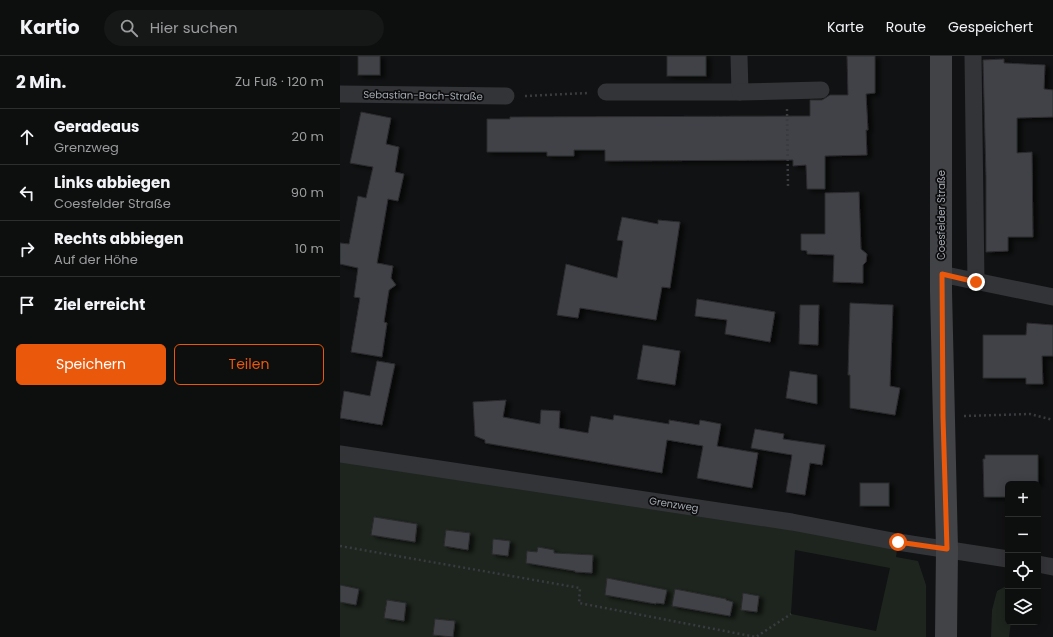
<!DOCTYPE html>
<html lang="de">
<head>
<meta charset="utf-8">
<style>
  :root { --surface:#0d0e0e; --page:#161717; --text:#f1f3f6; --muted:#9a9c9e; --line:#2d2e2e; --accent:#ea580c }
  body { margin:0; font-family:Poppins,sans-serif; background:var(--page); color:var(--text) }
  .controls { position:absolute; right:12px; bottom:12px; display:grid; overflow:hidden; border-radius:6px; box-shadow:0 2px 10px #0003 }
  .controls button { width:36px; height:36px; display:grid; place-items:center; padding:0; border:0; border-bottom:1px solid var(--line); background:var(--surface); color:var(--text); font:20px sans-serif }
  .stop { position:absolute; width:12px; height:12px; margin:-9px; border:3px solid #ea580c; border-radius:50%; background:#fff }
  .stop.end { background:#ea580c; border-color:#fff; box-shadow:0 1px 4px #0008 }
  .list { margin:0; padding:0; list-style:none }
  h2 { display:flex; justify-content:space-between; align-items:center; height:52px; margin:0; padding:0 16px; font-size:17px }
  h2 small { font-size:13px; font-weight:400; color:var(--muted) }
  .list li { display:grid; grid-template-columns:26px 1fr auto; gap:12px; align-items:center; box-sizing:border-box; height:56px; padding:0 16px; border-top:1px solid var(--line) }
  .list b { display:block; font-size:15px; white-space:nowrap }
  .list p { margin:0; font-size:13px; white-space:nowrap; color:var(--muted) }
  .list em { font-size:13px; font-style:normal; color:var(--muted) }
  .actions { display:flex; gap:8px; padding:12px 16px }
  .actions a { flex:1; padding:9px 0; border:1px solid var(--accent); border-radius:6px; text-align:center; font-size:14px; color:var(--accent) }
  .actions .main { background:var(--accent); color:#fff }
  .icon { flex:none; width:22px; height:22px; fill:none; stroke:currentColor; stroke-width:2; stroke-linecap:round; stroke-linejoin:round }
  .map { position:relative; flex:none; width:713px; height:581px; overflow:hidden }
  header { display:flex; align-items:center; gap:24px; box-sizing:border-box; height:56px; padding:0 20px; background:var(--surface); border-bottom:1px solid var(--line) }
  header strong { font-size:19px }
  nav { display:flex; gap:22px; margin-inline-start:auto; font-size:14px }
  .search { width:280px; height:36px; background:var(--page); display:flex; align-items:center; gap:10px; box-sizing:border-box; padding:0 14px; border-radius:22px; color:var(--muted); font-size:15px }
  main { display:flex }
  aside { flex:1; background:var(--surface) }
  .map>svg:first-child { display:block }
  .green { fill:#1e251e; fill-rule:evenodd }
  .building { fill:#414246; stroke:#2c2c2f; filter:url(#shadow) }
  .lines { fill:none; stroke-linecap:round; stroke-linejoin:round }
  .path { stroke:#393b3f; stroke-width:2.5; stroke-dasharray:2 3; stroke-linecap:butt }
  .street { stroke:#333438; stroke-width:17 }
  .secondary { stroke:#414347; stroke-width:22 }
  .route { stroke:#ea580c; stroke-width:5 }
  .labels { text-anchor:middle; stroke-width:3.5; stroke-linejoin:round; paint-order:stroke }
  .street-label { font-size:10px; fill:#a4aab3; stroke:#0d0d0e }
</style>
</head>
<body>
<header>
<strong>Kartio</strong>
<div class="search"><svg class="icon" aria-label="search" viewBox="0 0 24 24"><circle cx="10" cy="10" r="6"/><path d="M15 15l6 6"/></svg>Hier suchen</div>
<nav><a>Karte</a><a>Route</a><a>Gespeichert</a></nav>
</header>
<main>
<aside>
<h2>2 Min.<small>Zu Fuß · 120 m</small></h2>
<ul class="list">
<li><svg class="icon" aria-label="ahead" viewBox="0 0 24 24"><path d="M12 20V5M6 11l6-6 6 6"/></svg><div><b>Geradeaus</b><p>Grenzweg</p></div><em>20 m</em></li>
<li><svg class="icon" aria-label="left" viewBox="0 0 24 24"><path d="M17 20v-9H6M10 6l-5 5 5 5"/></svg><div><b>Links abbiegen</b><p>Coesfelder Straße</p></div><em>90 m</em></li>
<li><svg class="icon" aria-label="right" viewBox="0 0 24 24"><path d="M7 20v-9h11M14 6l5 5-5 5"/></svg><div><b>Rechts abbiegen</b><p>Auf der Höhe</p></div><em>10 m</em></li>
<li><svg class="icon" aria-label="arrive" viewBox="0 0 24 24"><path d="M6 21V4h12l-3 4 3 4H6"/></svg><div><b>Ziel erreicht</b></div></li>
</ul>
<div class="actions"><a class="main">Speichern</a><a>Teilen</a></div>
</aside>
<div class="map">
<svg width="713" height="581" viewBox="0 0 713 581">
  <defs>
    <filter id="shadow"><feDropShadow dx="4.5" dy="2.5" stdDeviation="2" flood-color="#0009"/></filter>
  </defs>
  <rect width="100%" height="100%" fill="#111213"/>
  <g class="green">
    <path d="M0,398L558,486L556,501L578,505L586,529V581H0ZM455,494L550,512L536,575L451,558Z"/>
    <path d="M668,529V566H671L669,581H651L652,554L657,535Z"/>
  </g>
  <g class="building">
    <rect x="18" y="0" width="22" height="19"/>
    <rect x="327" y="0" width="39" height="20"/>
    <path d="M507,0H535V37L526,38L528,74H526L527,99L485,100V133H467L466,109L453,110V104L265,105V94H234V100H207V96H147V63H170V61L470,60V44H482L490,39H508Z"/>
    <path d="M664,3V7L705,9L704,33L713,34V61L677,62V97L692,96L693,181H668V195L646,196V121L643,4Z"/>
    <path d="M21,56L51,62L46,88L59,91L55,116L64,118L58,145L48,143L37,207L53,210L51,222L56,229L49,234L44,266L47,267L42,301L11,296L20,242L14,241L18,212L0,208V187L9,188L18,140L26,142L33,111L10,107Z"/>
    <path d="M519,136L521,193L527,198L526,206L523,209V227L493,226L494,199L467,198V195L461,194V178H485V137Z"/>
    <path d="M282,161L318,168V164L340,166L330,232L322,231L316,264L240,252L238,262L217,259L226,208L277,222L283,185L277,184Z"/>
    <path d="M357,243L435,256L430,286L385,278L387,264L355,260Z"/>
    <path d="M510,247L553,249L550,330L560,332L555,359L510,352V319H508Z"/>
    <path d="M460,249H479L478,289L459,288Z"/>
    <path d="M687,267L713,269V300H702L703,328H686V322H643V279H686Z"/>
    <path d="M303,289L340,295L335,329L297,323Z"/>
    <path d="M37,305L55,308L42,369L0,362L4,335L30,340Z"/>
    <path d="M450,315L477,319V348L446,342Z"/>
    <path d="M166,344L163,361L200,368L201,354L220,355L219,372L248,377L251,360L273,364L274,359L329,368V364L359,369L360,364L381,368L377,390L418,397L412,432L357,422L363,390L327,384L322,417L145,387V384L135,380L133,346Z"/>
    <path d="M415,373L444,378L443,383L485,389L482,409L470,407L465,439L446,436L452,399L411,392Z"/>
    <path d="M645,399H698V428H668V441H644L643,403H645Z"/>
    <rect x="520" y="427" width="29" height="23"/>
    <path d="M34,461L77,468L75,486L31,479Z"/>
    <path d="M106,474L130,477L128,494L104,490Z"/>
    <path d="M153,483L170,485L168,500L152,498Z"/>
    <path d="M198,491L214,494V497L253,499L252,517L235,516V515L186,507L187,495L197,496Z"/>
    <path d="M267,522L327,534L324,548L316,547V548L265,539Z"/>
    <path d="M0,529L19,533L16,549L0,546Z"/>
    <path d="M335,533L386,543V544L393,546L390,560L332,550Z"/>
    <path d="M403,537L419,540L417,556L401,554Z"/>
    <path d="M47,544L66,547L64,565L44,562Z"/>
    <path d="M95,563L115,565L113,581L93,579Z"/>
  </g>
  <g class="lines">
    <g class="path">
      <path d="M185,40L248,37"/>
      <path d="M447,53L448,130"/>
      <path d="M624,360L690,358L713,364"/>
      <path d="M0,490L240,532L239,547L416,581L451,558"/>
    </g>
    <g class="street">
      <path d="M633,0L636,226"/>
      <path d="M266,36H400L399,0"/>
      <path d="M400,36L481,34"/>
      <path d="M0,38L166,40"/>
      <path d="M601,218L713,241"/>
      <path d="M0,398L452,466L558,486L668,503"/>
      <path d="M698,508L713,511"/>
    </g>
    <path class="secondary" d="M601,0V235L607,493L606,581"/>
  </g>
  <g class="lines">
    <path class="route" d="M558,486L607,493L603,361L602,218L636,226"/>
  </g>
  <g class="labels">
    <g class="street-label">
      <text transform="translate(83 39) rotate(1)" y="4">Sebastian-Bach-Straße</text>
      <text transform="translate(601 159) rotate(-90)" y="4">Coesfelder Straße</text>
      <text transform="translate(334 448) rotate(9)" y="4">Grenzweg</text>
    </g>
  </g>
</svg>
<div class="controls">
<button>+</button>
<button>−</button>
<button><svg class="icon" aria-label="locate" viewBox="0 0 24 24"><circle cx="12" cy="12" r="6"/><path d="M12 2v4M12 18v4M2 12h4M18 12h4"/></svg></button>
<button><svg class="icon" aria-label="layers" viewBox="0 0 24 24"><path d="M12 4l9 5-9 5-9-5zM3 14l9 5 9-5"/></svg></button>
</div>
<div class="stop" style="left:558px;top:486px"></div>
<div class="stop end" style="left:636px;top:226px"></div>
</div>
</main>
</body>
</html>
